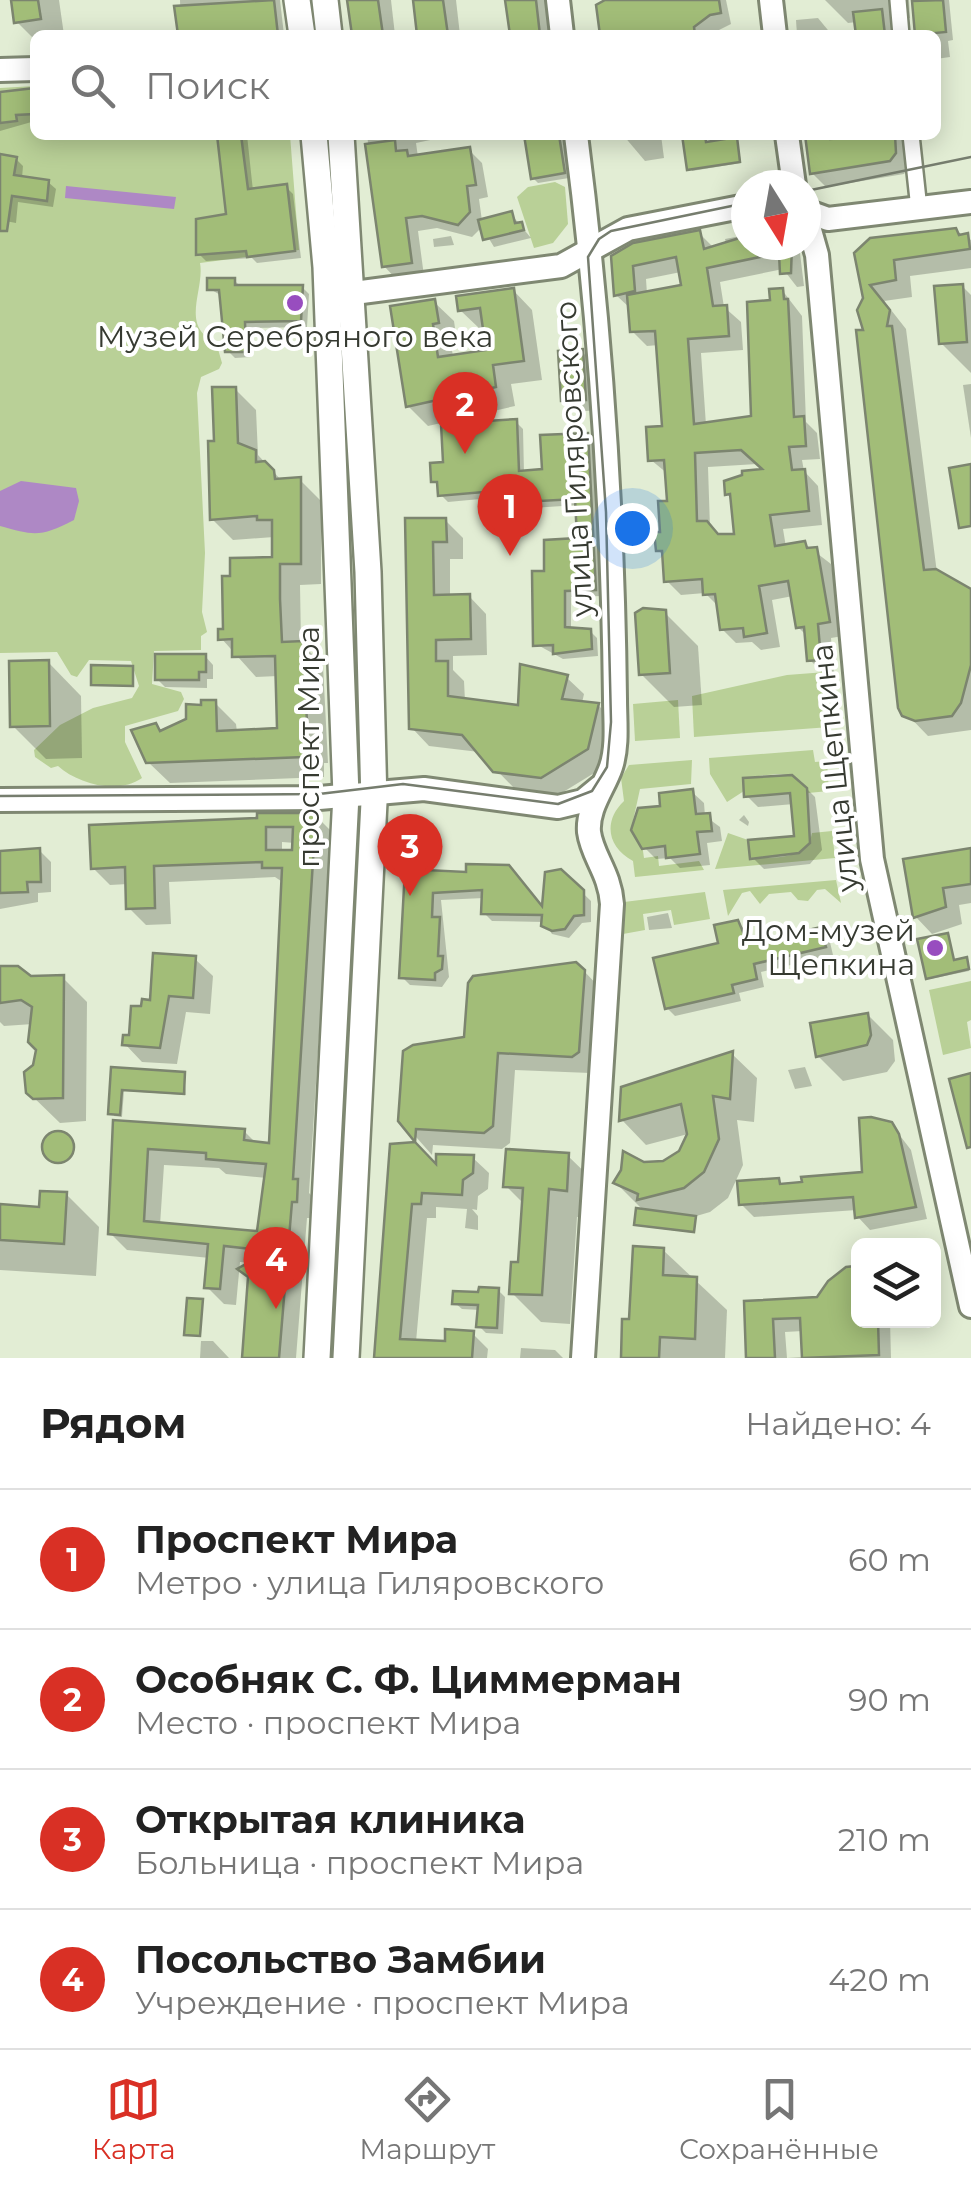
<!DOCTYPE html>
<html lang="ru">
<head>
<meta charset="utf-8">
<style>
  :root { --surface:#fff; --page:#f2f2f2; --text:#222; --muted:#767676; --line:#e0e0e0; --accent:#d93025 }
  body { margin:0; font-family:Montserrat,sans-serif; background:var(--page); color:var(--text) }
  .controls { position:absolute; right:30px; bottom:30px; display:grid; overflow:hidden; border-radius:15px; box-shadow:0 5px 25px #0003 }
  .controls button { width:90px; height:90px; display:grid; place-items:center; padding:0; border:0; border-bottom:2px solid var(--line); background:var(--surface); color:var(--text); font:50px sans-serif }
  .compass { position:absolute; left:731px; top:170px; width:90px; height:90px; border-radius:50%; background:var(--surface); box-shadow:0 5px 25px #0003; rotate:169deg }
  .you { position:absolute; left:632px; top:528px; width:35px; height:35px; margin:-25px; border:8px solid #fff; border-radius:50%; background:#1a73e8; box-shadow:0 0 0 15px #1a73e833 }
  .badge { display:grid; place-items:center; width:65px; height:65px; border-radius:50%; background:var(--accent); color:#fff; font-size:32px; font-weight:700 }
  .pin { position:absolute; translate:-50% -82px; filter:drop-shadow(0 2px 5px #0008) }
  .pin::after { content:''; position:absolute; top:52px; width:35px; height:30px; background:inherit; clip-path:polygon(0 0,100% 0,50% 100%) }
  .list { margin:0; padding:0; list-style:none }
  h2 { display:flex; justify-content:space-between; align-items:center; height:130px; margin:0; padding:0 40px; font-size:42px }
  h2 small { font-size:32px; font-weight:400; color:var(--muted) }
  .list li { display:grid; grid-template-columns:65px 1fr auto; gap:30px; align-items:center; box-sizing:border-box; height:140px; padding:0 40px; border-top:2px solid var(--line) }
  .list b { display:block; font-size:38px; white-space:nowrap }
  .list p { margin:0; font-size:32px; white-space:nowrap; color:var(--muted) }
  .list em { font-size:32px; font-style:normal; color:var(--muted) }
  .icon { flex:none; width:55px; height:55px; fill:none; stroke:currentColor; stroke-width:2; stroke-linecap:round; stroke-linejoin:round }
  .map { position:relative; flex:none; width:971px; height:1358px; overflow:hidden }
  .search { position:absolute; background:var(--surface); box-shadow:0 5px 25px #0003; left:30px; right:30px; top:30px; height:110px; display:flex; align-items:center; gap:25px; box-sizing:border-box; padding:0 35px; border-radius:15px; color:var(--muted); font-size:38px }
  .sheet { height:690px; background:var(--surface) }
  nav { display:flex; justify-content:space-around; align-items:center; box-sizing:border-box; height:140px; border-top:2px solid var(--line); background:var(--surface); font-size:28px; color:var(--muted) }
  nav a { display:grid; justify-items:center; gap:5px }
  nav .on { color:var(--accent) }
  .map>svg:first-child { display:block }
  .green { fill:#b9d097 }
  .water { fill:#ae88c5 }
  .shadow { fill:#0003; fill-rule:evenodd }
  .building { fill:#a2bd78; stroke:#7c856f; stroke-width:2.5; fill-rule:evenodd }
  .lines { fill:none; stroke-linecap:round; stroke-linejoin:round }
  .street-casing { stroke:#7f8872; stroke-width:20 }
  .secondary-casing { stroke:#7f8872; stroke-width:28 }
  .primary-casing { stroke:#7f8872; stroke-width:30 }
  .street { stroke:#fff; stroke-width:15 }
  .secondary { stroke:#fff; stroke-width:22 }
  .primary { stroke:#fff; stroke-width:25 }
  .tram { stroke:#767d6e; stroke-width:2.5 }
  .poi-dot { fill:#984dbf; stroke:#fff; stroke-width:4 }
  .labels { text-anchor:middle; stroke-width:8; stroke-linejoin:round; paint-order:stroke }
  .poi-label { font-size:30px; fill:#363a31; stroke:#fff }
  .street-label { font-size:30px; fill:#363a31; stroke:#fff }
</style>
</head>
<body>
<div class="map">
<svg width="971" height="1358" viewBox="0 0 971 1358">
  <rect width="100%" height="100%" fill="#e2edd4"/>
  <g class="green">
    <path d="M35,86V135H290L299,250L200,263C205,290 179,327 216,342L222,363L219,369L201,377L197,393L205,553L202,612L207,632L201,636V650L154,651L152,684L181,692L184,699L178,711L125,726V742L142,778C118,795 78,784 58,766L51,768L35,757L34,750L60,725L93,708L132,698L139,686L131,661L89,660L77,677L71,675L57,652L0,653V88Z"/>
    <path d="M555,182L565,187L568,224L553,243L534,248L517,197L528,187Z"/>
    <path d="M826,672L830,727L694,737L692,696L787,675Z"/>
    <path d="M678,700L680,738L635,741L633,704Z"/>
    <path d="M813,750L815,762L827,761L829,791L808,793C799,765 767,776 743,778L744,791L727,802L710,774L709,758Z"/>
    <path d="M692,760L691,784L640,789L631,830L642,844L644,858L658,856L659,866L699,861L704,870L635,877L633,861C607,847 603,821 624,801L621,778L629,765Z"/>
    <path d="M832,831L835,858L715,869L728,833L748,840L750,859C774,856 807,862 812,833Z"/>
    <path d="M836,880L841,903L825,889L817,890L808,901L798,900L791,892L769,894L760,904L750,891L742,893L728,916L723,890Z"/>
    <path d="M705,892L710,919L674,925L671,910L643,914L645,930L623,934L624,902Z"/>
    <path d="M971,981V1020L967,1022L971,1048L943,1055L929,990Z"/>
  </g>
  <g class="water">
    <path d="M66,186L176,197L174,209L65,198Z"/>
    <path d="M21,481L76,488L79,501L74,520C41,537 35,536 0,526V491Z"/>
  </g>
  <g class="shadow">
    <path d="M14,0H59L64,35H35V40L17,22Z"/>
    <path d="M180,0H280L284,35H181Z"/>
    <path d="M350,0H391L395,35H354Z"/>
    <path d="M415,0H456L460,35H419Z"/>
    <path d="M508,0H550L568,35H512Z"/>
    <path d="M619,0H726L731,24L709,35H603Z"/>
    <path d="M825,0H909L910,18L890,20L897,35H858L857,22L848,23Z"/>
    <path d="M919,0H949L953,40L948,41L950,57L936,59V35H918L914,3Z"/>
    <path d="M818,18L832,35H797L796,20Z"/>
    <path d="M35,90V121L0,131V94Z"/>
    <path d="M219,135H247L253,191L286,187L293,194L301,258L257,263L252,258L206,261L199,254L229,216Z"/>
    <path d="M367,135H454L416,143L418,157L469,150L482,163L488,197L479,199L482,221L511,214L531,238L494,247L482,227L472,237L437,228L418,231L424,276L397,280L384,266Z"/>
    <path d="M526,135H562L569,178L538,183L533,178Z"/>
    <path d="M623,135H661L664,158L645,161Z"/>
    <path d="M685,135H705L706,144L738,142L741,163L692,171Z"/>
    <path d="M808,135H906L909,167L904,174L826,187L812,173Z"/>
    <path d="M0,157L16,159L23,166L22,178L48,182L56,189L53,207L18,202L16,223L0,220Z"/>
    <path d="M955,230L971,240V268L910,276L912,297L884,301L906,329L937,573L971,592V730L928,736L900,707L866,298L857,254Z"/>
    <path d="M699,233L713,247H727L725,239L746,235V245H799L804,286L797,287L783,269L720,282L724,307L741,322L743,350L701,353L706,425L753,418L772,302L782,290L802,316L806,422L817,433L820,459L802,460L804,471L818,486L822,525L783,529L786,547L805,544L831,564L843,636L831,638L834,673L824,674L810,660L808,637L798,627L793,596L772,600L780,647L761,650L752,642L736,643L722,629L720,608L705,593L681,595L667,581L665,557L658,550L670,503L668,474L651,460L665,429L659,345L647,346L632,331L631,309L616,295L613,257ZM681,272L684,287L647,294L646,279ZM757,464L766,471L728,493L733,499L737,537L719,536L710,527L708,467Z"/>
    <path d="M451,236L454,245L434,247L433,239Z"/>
    <path d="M234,280L242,288L302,287L309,294L307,327L251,328V357L235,358L228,351L222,296L210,289Z"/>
    <path d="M962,286L971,295V373L941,343Z"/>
    <path d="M513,290L532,310L542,380L511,384L515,406L428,426L408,406L434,302L454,321L457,342L451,343L453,357L489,352L485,329H480L460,310Z"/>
    <path d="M582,352L594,363L597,410L575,412L564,400Z"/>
    <path d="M971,384V438L963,385Z"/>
    <path d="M235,389L256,410L258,455L282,481L300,480L321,501V584L300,585L301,643L323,665L328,763H324V777L170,783L148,762L156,726L162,733L215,703L236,724L237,732L279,731L278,676L256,677L221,638L275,559L274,537L233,540L212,519L217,443Z"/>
    <path d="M516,422L523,429L524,473L544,472L587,435L595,442L602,596L571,597V630L590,631L597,638L598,656L563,659L536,644L546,573L580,541L578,505L532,508L524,495L448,502L441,495L446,464Z"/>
    <path d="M445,520L463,538V559H450V597L469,596L486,614L487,655L453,656V670L464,681L465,701L520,708L566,677L584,694L582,703L598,705L615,722L604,767L560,794L514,788L479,752L429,746L412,728L408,521Z"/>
    <path d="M665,613L698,646L702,705L674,707L641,674Z"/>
    <path d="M205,656L213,665V679H207V688L165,687L157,679Z"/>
    <path d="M48,662L81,696L82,758L46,759L13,726Z"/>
    <path d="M132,668L134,687L93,684Z"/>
    <path d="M803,785L815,797L822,850L810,864L764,869L752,857L797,838L794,804L758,807L747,796Z"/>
    <path d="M692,792L704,803L705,816L720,827L722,841L707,843L710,865L680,868L670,858L656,859L645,848L663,808Z"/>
    <path d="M744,815L749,822L748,826L739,820Z"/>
    <path d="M316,816L332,832L309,1193L314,1198L313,1218H307L296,1358H245L253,1263L240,1262L236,1305L224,1304L207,1287L210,1258L127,1250L110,1233L116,1123L244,1131L257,1144L271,1146L284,883L275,877L169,882L171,924L146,925L129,908L128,884L110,885L93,868L91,827ZM282,842L295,843V853H282ZM164,1165L219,1168L226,1174L267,1178L260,1234L160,1225Z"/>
    <path d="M39,850L51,862V892L38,893V902L0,909V851Z"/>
    <path d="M971,851V903L959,905L962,924L932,934L915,916Z"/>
    <path d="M560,871L591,901V922L582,923L569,938L552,934L544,922L492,921L484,913V898L441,900L449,977L442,987L410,985L402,977L408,872L468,875L545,910Z"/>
    <path d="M668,913L672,928L649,930L647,917Z"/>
    <path d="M737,922L751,936L753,945L821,930L829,938L833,955L761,972L764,987L739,993L741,1001L675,1016L667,1008Z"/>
    <path d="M947,936L955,963L968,962L969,971L930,979Z"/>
    <path d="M195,959L213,976L210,1014L186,1012L177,1064L142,1062L125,1044L144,1009Z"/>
    <path d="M0,968L31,978H63L87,1002L86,1121L60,1123L28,1092L38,1049L33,1024L4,1026L0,1022Z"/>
    <path d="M584,971L601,989L595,1070L590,1073L515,1070L510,1143L502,1149L433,1145L432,1155L401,1120L467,1040Z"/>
    <path d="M868,1015L893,1040L895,1061L887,1072L843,1081L818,1056Z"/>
    <path d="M732,1054L757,1078L754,1122L737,1120L743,1165L728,1198L710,1212L693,1217L695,1233L638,1226L645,1212L616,1183L681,1152L688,1134L646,1145L622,1120L624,1089Z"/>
    <path d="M805,1067L812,1086L795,1089L788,1070Z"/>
    <path d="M114,1070L184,1074L186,1095L124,1091L122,1117L114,1116Z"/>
    <path d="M891,1124L911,1150L927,1219L870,1230L858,1217L857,1210L754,1217L741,1204L778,1181L784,1186L865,1175Z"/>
    <circle cx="59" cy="1149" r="14"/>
    <path d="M568,1156L598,1185L596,1219L577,1217L570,1324L541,1322L512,1293L520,1265L524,1204L506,1186Z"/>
    <path d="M473,1158L489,1173L488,1189L478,1196L477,1210L472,1209L478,1216V1230L465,1228L467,1209L436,1207V1218H427L416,1342L447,1344L473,1334L488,1349L487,1358H377L389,1163L438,1169Z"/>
    <path d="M66,1194L99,1227L96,1276L0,1270V1207L41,1210Z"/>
    <path d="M663,1250L727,1310L725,1358H623L632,1322Z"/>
    <path d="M856,1269L858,1320H890L891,1358H749L746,1303L818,1300ZM803,1331L804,1357L787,1358L785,1332Z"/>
    <path d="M498,1290L505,1297L503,1334L486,1333L479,1326L480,1310L462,1309L455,1303V1293Z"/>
    <path d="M201,1341H213L229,1358H200Z"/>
    <path d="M521,1348L555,1350L563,1358H520Z"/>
  </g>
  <g class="building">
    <path d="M11,0H38L41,19L14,23Z"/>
    <path d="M274,0L278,35H178L174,6Z"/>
    <path d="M347,0H378L383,35H352Z"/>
    <path d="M413,0H443L448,35H417Z"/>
    <path d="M505,0H536L540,35H510Z"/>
    <path d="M605,0H719L721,13L710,15L694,27L695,35H600L596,5Z"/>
    <path d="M943,0L946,32L915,35L912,1Z"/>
    <path d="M882,9L885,35H856L853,12Z"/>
    <path d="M35,88V114L16,115L17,121L0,123V92Z"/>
    <path d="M217,135H241L248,189L287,184L295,251L247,257L246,251L196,255V219L226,214Z"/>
    <path d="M524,135H559L565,173L531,179Z"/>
    <path d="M682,135H705L706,142L737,137L740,162L687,170Z"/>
    <path d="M805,135H829L830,139L895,135L896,153L890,161L810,174Z"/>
    <path d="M395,140L396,151L407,150L408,156L470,147L476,185L467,186L470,212L458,225L422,216L406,218L412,263L382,267L365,144Z"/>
    <path d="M0,154L17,157L14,175L49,180L47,201L12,196L7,231H0Z"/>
    <path d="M512,211L515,223L522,222L524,230L483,240L478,220Z"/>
    <path d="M956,228L959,235L968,233L970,249L894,260L896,280L870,285L890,310L887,326H892L924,570L936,569L971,589V665L961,703L952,716L915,721L902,716L898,708L856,330H863L857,310L863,298L854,253L870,238Z"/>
    <path d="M700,230L704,249L746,236V245H792L791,273L780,274L779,253L707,268L713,306L727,305L729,336L688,339L694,424L751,416L747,302L770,300L769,289L783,288L784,299H788L794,417L804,416L806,446L789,447L792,470L805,469L809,511L770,515L775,546L805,541L807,548L817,547L830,622L818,624L821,660L807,661L804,627L796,628L788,581L759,586L767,633L744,637L743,628L720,630L715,594L703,595L702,579L664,582L662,551H656L654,532H660L658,501H667L664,460L648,461L646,427L662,426L655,331L630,332L627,295L681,285L676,257L633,266L635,291L614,296L611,256L633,243ZM741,450L762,469L742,471V475L724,481L725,495L730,494L734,534H718L707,521H697L695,453Z"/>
    <path d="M207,278H235V285H303L301,321L245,322L246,352H225L219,290H207Z"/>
    <path d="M963,284L967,342L939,344L934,286Z"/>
    <path d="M514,288L524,361L493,365L496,387L406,407L390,306L435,299L439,323L433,324L438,357L486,350L480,308L458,311L456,296Z"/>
    <path d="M583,349L586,400L561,401L558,351Z"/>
    <path d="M212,387H236L238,443L256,450V462L265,461L274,470L275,479L301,477V564H280V599L282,642L303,641L308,743H304V757L146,763L131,730L156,723L160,731L186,719V704L201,705V700H216L217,731L277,728L275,656L232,657V639L218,640V629H223L222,576H230V558L272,557V520H257V516L210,520L208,441H214Z"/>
    <path d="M517,419L519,471L542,469L540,435L588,433L596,590L565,591V627L591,629L592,649L553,654V645L533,646L532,571H544V540L577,538L575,499L522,502L520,489L438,496L437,482H431L430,463L443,462L441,424Z"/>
    <path d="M971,464V526L959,528L949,468Z"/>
    <path d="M405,518H446L447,542H433L434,595L470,594L471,639L436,640V661H448V696L518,705L520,664L568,675L562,699L599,703L588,749L541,778L493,772L462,735L409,729Z"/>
    <path d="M643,608L666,610L670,673L639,675L635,613Z"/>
    <path d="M155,654H206V672H199V680H155Z"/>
    <path d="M49,660L50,726L10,727L9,661Z"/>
    <path d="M91,665L133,666V686L91,685Z"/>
    <path d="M792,775L807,788L810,843L799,853L750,859L748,840L794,836L790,793L744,797L743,778Z"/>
    <path d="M693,789L696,814L710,813L712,831L697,832L700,854L666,858L665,846L642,849L631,830L638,808L660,806L659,793Z"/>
    <path d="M257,813H316L293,1179H298L297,1202H292L279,1358H242L248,1277L237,1269L269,1251L224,1246L220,1289L204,1288L208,1244L108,1234L113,1120L245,1129L244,1140L269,1143L282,868H262V862L154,866L155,908L126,909L125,867L91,869L89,825L257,818ZM266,827H293L292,850H266ZM148,1149L206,1153V1159L266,1164L257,1231L144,1221Z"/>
    <path d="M40,848L41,882H27L28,892L0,893V851Z"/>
    <path d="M971,848V884L943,888L946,907L913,918L903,859Z"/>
    <path d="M466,864L509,865L542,906L545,872L561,869L584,890V915L574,916L565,929L552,931L541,926L542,915L481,914L482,890L433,893L432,917H440L438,956H443L442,969L435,973V980L399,978L405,869L466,872Z"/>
    <path d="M738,920L748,944L821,927L826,947L754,964L757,979L732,985L734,993L665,1009L653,958L718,943L714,925Z"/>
    <path d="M948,933L954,960L967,957L969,969L926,979L917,939Z"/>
    <path d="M153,953L196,956L193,998L169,996L160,1048L122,1045L123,1035H129L131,1006H141L142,999L150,1000Z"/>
    <path d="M576,962L585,970L579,1052L572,1057L498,1053L493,1126L484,1133L416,1129L415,1142L398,1121L403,1051L413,1045L464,1037L468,983L473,976Z"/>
    <path d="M0,966H18L31,976L64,975L63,1098L33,1099L26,1093L24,1072L33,1065L36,1050L28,1042L32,1007L21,1000L0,1003Z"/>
    <path d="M868,1013L871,1035L867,1045L816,1057L810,1023Z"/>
    <path d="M733,1051L730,1099L713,1096L719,1139L704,1172L684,1188L637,1200L638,1194L613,1183L621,1170L623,1151L644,1162L663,1161L679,1151L687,1134L681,1104L619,1121L621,1087Z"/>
    <path d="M111,1067L185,1072L184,1094L122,1090L120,1115L108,1114Z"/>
    <path d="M971,1073V1147L967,1148L949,1079Z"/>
    <path d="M871,1117L892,1122L899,1134L916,1207L855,1218L853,1197L739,1205L737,1181L779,1178L780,1184L802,1182L801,1177L862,1172L859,1118Z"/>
    <circle cx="58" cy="1147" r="16"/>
    <path d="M415,1142L436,1164V1154L474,1155L473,1173L463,1180L462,1195L422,1193L421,1204H412L400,1339L445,1341V1329L474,1331L472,1358H374L390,1144Z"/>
    <path d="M506,1149L569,1153L567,1191L549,1189L542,1295L509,1294L511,1262H518L523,1188L503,1187Z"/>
    <path d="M40,1191L67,1192L64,1244L0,1240V1204L39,1207Z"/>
    <path d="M636,1208L696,1216L694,1232L634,1225Z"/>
    <path d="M633,1246L664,1248L663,1275L697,1277L695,1339L660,1337L659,1358H621L622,1319H629Z"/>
    <path d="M856,1266L858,1320H878L879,1355L802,1358L800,1318L773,1319L775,1358H746L744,1301L817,1297L828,1281L846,1267Z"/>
    <path d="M479,1287L499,1288L497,1328L476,1327L478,1305L452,1304L453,1291L478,1292Z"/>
    <path d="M187,1298L203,1299L200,1336L184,1335Z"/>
  </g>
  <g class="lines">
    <defs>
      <g id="street">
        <path d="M898,0L901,35"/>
        <path d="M911,135L919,209"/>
      </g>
      <g id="secondary">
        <path d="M558,0L562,35"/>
        <path d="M771,0L775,35"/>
        <path d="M0,70L35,69"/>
        <path d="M576,135C600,322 613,510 615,699C615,721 618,746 611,767C604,788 587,808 589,832C592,856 610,873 612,904L583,1358"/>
        <path d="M787,135L794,185"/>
        <path d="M806,211L828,219L971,202"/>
        <path d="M806,216L817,255L872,859L971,1306"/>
        <path d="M354,293L561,266L628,229L746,206"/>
        <path d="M0,800L319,798L424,789L558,807L583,801L600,787"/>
      </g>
      <g id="primary">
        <path d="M297,0L302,35"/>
        <path d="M325,0L329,35"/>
        <path d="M314,135L326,267L346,795L317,1358"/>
        <path d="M341,135L368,572L374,802L346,1358"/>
      </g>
    </defs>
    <use href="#street" class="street-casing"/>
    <use href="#secondary" class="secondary-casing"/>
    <use href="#primary" class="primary-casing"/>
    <use href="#street" class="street"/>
    <use href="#secondary" class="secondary"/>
    <use href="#primary" class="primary"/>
    <g class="tram">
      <path d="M806,191L971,157"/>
      <path d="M0,796L319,794L403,784L558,804L592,791L607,767L611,722L606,512L588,257L599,239L611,231L746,203"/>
    </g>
  </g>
  <g class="poi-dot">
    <circle cx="295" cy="303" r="10"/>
    <circle cx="935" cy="948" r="10"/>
  </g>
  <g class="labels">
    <g class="poi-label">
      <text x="295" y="347">Музей Серебряного века</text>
      <text x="915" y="941" text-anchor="end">Дом-музей<tspan x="915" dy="34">Щепкина</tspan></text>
    </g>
    <g class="street-label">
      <text transform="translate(574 459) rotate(-93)" y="10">улица Гиляровского</text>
      <text transform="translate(309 747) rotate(-90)" y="10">проспект Мира</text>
      <text transform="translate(835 768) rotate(-96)" y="10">улица Щепкина</text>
    </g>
  </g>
</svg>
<div class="controls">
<button><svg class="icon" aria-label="layers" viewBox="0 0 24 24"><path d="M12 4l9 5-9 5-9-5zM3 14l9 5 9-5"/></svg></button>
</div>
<svg class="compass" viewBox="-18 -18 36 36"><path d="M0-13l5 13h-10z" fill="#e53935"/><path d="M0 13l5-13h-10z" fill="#767676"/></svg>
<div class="you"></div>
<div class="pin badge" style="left:510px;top:556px">1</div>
<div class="pin badge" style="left:465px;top:454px">2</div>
<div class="pin badge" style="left:410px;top:896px">3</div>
<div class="pin badge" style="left:276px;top:1309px">4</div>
<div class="search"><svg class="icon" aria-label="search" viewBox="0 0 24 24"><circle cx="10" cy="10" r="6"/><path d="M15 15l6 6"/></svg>Поиск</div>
</div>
<section class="sheet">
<h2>Рядом<small>Найдено: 4</small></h2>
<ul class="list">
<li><span class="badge">1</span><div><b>Проспект Мира</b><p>Метро · улица Гиляровского</p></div><em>60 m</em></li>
<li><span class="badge">2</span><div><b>Особняк С. Ф. Циммерман</b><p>Место · проспект Мира</p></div><em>90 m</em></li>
<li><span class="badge">3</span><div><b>Открытая клиника</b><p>Больница · проспект Мира</p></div><em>210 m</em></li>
<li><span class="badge">4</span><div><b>Посольство Замбии</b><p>Учреждение · проспект Мира</p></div><em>420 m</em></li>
</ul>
</section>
<nav>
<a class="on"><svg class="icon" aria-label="map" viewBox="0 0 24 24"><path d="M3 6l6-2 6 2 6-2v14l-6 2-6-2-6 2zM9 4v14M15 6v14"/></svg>Карта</a>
<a><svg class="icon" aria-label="directions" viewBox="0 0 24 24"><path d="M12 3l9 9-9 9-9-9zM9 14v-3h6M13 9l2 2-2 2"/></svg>Маршрут</a>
<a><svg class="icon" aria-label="saved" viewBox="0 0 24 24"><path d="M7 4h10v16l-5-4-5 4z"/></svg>Сохранённые</a>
</nav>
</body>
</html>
